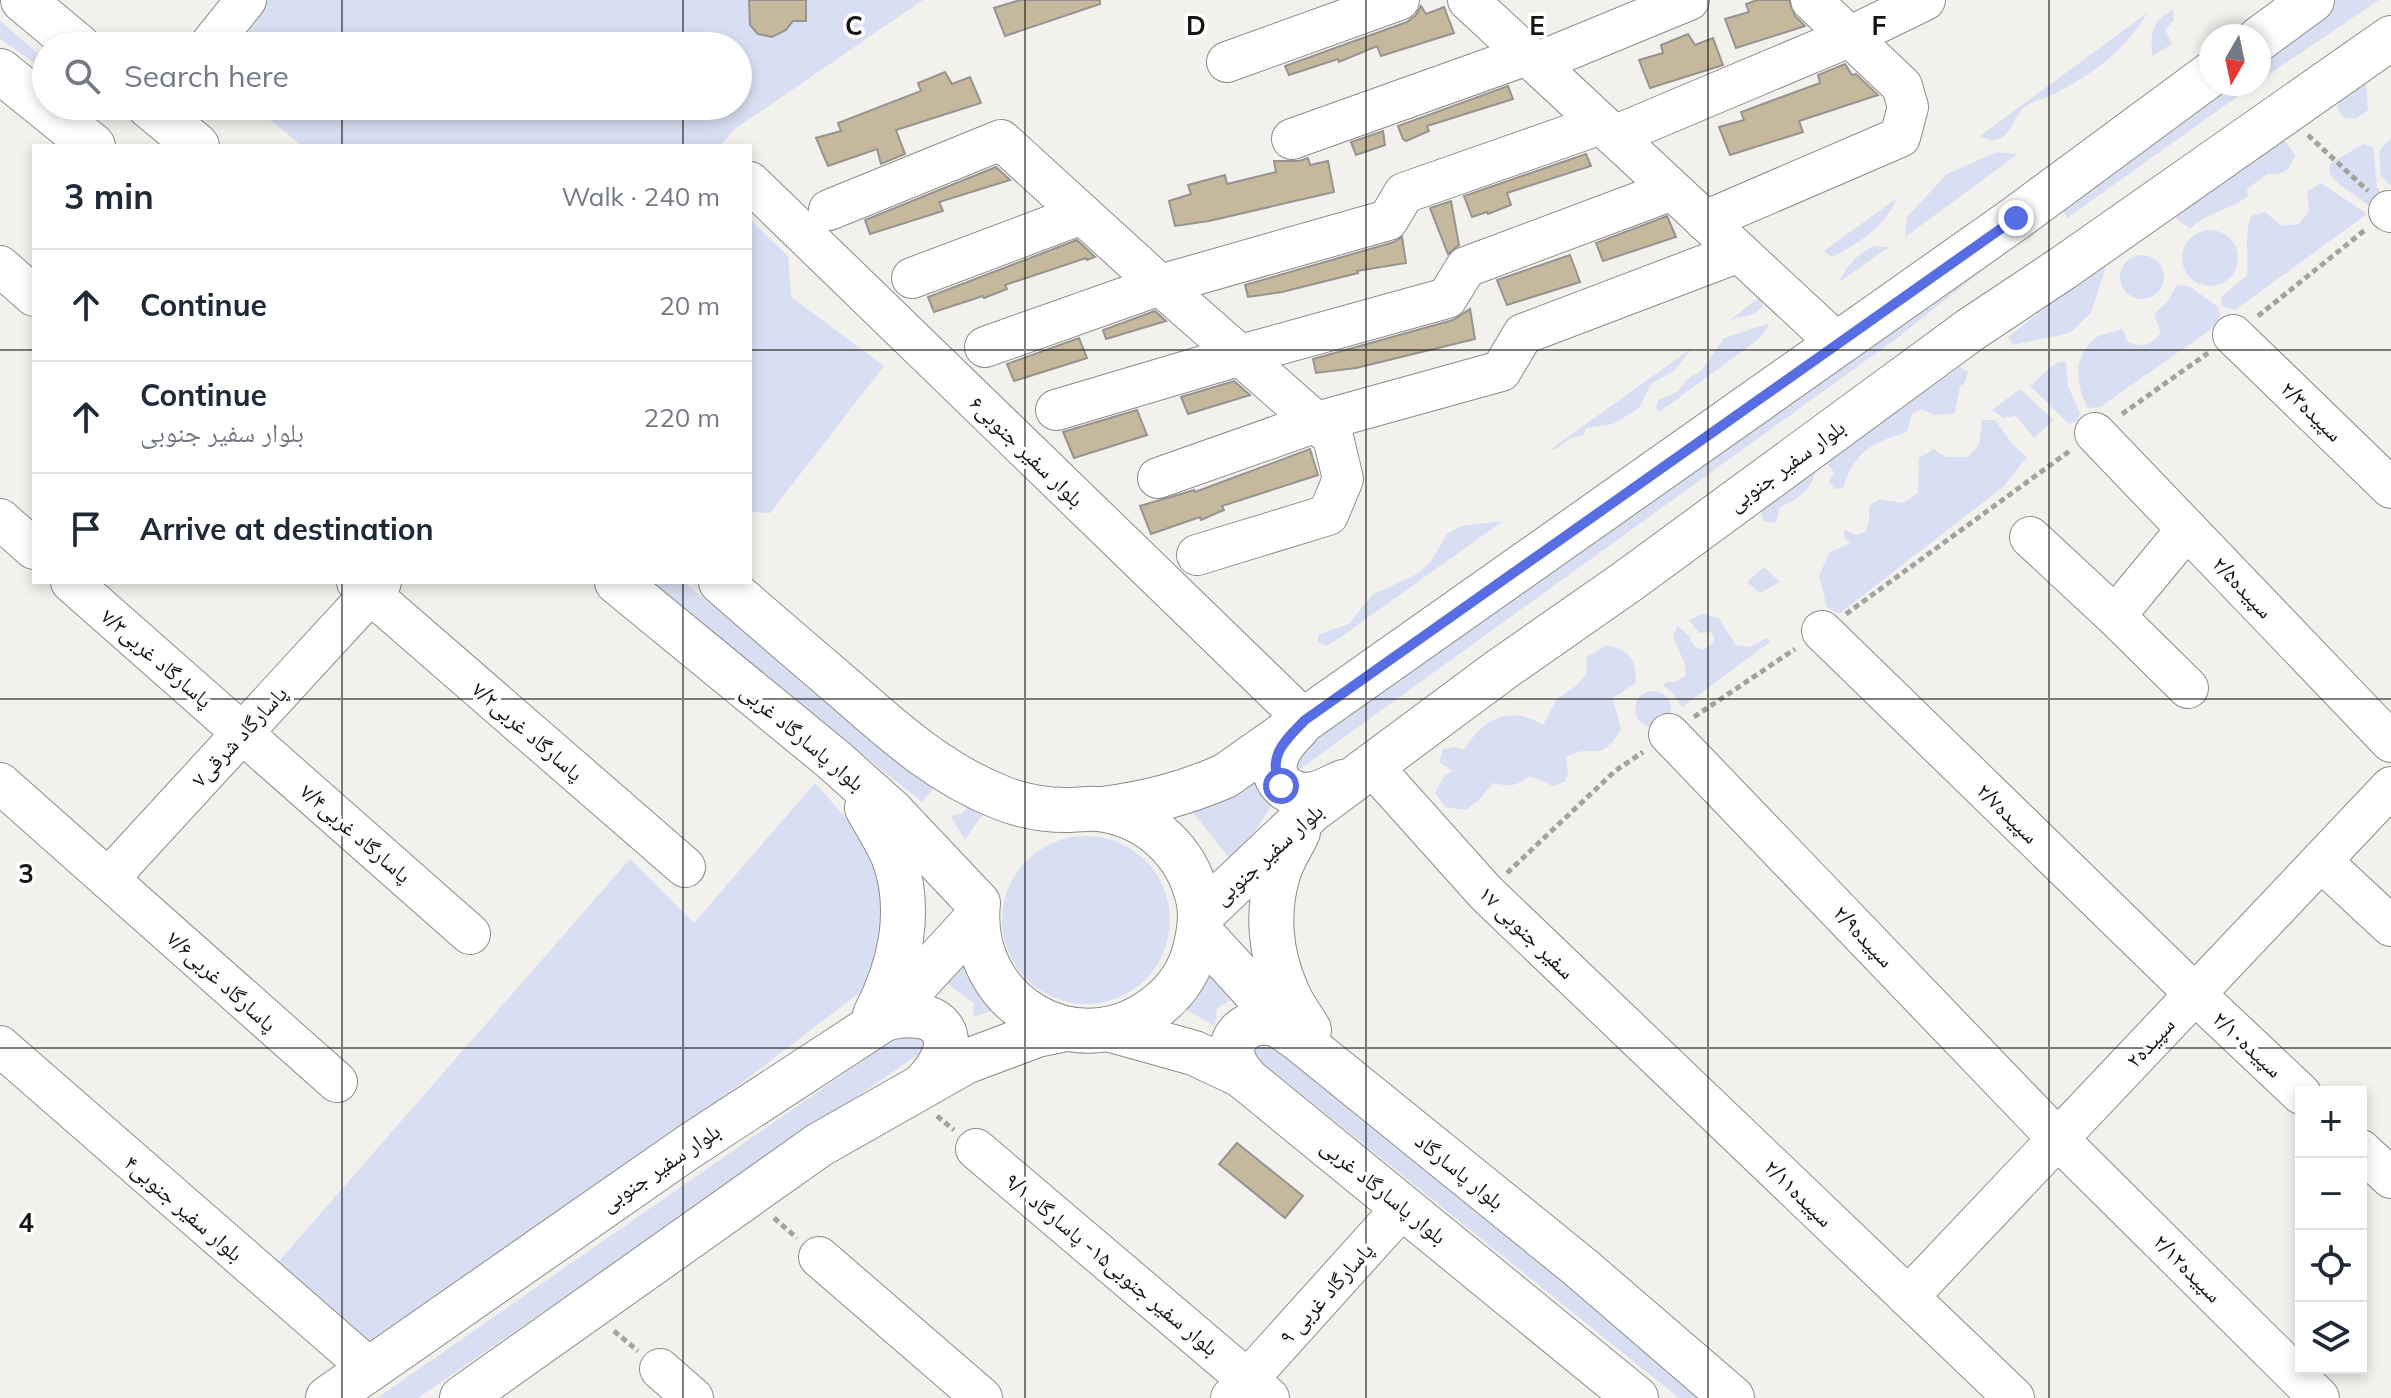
<!DOCTYPE html>
<html lang="en">
<head>
<meta charset="utf-8">
<style>
  :root { --surface:#fff; --page:#f2f2f3; --text:#1f2937; --muted:#747a83; --line:#e0e1e3 }
  body { margin:0; font-family:Mulish,"Noto Naskh Arabic",sans-serif; background:var(--page); color:var(--text) }
  .controls { position:absolute; right:24px; bottom:24px; display:grid; overflow:hidden; border-radius:0px; box-shadow:0 4px 12px #0003 }
  .controls button { width:72px; height:72px; display:grid; place-items:center; padding:0; border:0; border-bottom:2px solid var(--line); background:var(--surface); color:var(--text); font:40px sans-serif }
  .compass { position:absolute; left:2199px; top:24px; width:72px; height:72px; border-radius:50%; background:var(--surface); box-shadow:0 4px 12px #0003; rotate:189deg }
  .stop { position:absolute; width:24px; height:24px; margin:-18px; border:6px solid #576de3; border-radius:50%; background:#fff }
  .stop.end { background:#576de3; border-color:#fff; box-shadow:0 2px 8px #0008 }
  .list { margin:0; padding:0; list-style:none }
  h2 { display:flex; justify-content:space-between; align-items:center; height:104px; margin:0; padding:0 32px; font-size:34px }
  h2 small { font-size:26px; font-weight:400; color:var(--muted) }
  .list li { display:grid; grid-template-columns:52px 1fr auto; gap:24px; align-items:center; box-sizing:border-box; height:112px; padding:0 32px; border-top:2px solid var(--line) }
  .list b { display:block; font-size:30px; white-space:nowrap }
  .list p { margin:0; font-size:26px; white-space:nowrap; color:var(--muted) }
  .list em { font-size:26px; font-style:normal; color:var(--muted) }
  .icon { flex:none; width:44px; height:44px; fill:none; stroke:currentColor; stroke-width:2; stroke-linecap:round; stroke-linejoin:round }
  .map { position:relative; flex:none; width:2391px; height:1398px; overflow:hidden }
  .search { position:absolute; background:var(--surface); box-shadow:0 4px 12px #0003; left:32px; top:32px; width:720px; height:88px; display:flex; align-items:center; gap:20px; box-sizing:border-box; padding:0 28px; border-radius:44px; color:var(--muted); font-size:30px }
  .panel { position:absolute; background:var(--surface); box-shadow:0 4px 12px #0003; left:32px; top:144px; width:720px; height:440px; border-radius:0px }
  .map>svg:first-child { display:block }
  .green { fill:#d9dff3 }
  .building { fill:#c6b89c; stroke:#969491; stroke-width:2 }
  .lines { fill:none; stroke-linecap:round; stroke-linejoin:round }
  .minor-casing { stroke:#8e8c89; stroke-width:42 }
  .major-casing { stroke:#8e8c89; stroke-width:46 }
  .path { stroke:#a3a2a0; stroke-width:5; stroke-dasharray:6 4; stroke-linecap:butt }
  .minor { stroke:#fff; stroke-width:40 }
  .major { stroke:#fff; stroke-width:44 }
  .route { stroke:#576de3; stroke-width:10 }
  .grid { fill:none; stroke:#151514; stroke-width:2; stroke-opacity:0.55 }
  .labels { text-anchor:middle; stroke-width:7; stroke-linejoin:round; paint-order:stroke }
  .street-label { font-size:22px; fill:#151514; stroke:#fffefd }
  .grid-label { font-size:26px; text-anchor:middle; font-weight:bold; fill:#151514; stroke:#fffefd; stroke-width:7; stroke-linejoin:round; paint-order:stroke }
</style>
</head>
<body>
<div class="map">
<svg width="2391" height="1398" viewBox="0 0 2391 1398">
  <rect width="100%" height="100%" fill="#f3f1ee"/>
  <g class="green">
    <path d="M266,0H923L735,129L720,146H302L253,106H738V46H229Z"/>
    <path d="M2337,0H2379L2259,81V53Z"/>
    <path d="M2173,10L2174,21L2165,29L2172,44L2152,56C2151,33 2151,21 2173,10Z"/>
    <path d="M2147,13C2125,51 2093,74 2054,94C2045,98 2034,101 2025,107C2012,115 2010,152 1980,136Z"/>
    <path d="M0,21L46,60V71L0,39Z"/>
    <path d="M2369,75L2366,84L2368,110L2356,119L2343,117L2337,107L2341,95Z"/>
    <path d="M2215,84H2255L2067,218L2063,210Z"/>
    <path d="M2391,138V186L2381,176L2379,151Z"/>
    <path d="M2284,140L2295,155C2289,171 2285,175 2267,174L2247,189L2248,196C2230,210 2205,213 2190,229L2176,218L2186,203Z"/>
    <path d="M2363,144L2373,147L2377,187L2385,199L2374,209L2340,185L2329,173L2330,164Z"/>
    <path d="M1996,152L2018,154L1905,237L1907,217L1947,174Z"/>
    <path d="M2321,183L2367,214L2235,310L2222,306L2221,297L2247,275C2249,255 2244,235 2251,216L2265,212L2282,226L2299,224L2309,211L2307,191Z"/>
    <path d="M1897,198C1886,226 1857,245 1831,257L1824,251Z"/>
    <path d="M750,219L788,256L791,297L884,366L770,513L750,512Z"/>
    <circle cx="2210" cy="258" r="28"/>
    <path d="M1874,246L1889,247L1838,283C1848,265 1856,255 1874,246Z"/>
    <path d="M1992,249L1997,259L1897,338L1300,769L1293,770L1290,763L1324,727Z"/>
    <circle cx="2142" cy="277" r="22"/>
    <path d="M2109,257L2091,313L2070,333L2013,345L2008,337Z"/>
    <path d="M2177,285L2189,286L2218,307L2220,317L2210,330L2100,407L2088,408C2075,383 2072,356 2097,337C2103,333 2115,332 2122,329L2128,342C2143,348 2150,346 2161,333L2154,314L2167,302Z"/>
    <path d="M1761,296L1763,306C1753,319 1741,314 1729,321Z"/>
    <path d="M1767,324L1768,327L1759,339L1659,412L1656,408L1658,400L1677,392L1690,377L1701,371L1724,338Z"/>
    <path d="M1692,348L1674,371L1652,383L1639,408L1613,424L1586,428L1584,435L1571,438L1556,449H1551Z"/>
    <path d="M2066,361L2068,386L2080,413L2077,421L2069,424L2030,386L2056,363Z"/>
    <path d="M1960,367L1968,372L1965,382L1960,386L1955,413L1936,415L1920,409L1912,414L1907,432C1871,443 1855,451 1843,488L1835,489L1829,482L1834,472L1827,464L1817,470C1810,490 1800,499 1780,507L1776,523L1763,521L1761,511L1813,469Z"/>
    <path d="M2020,389L2054,420L2034,438L2016,416L2003,418L1992,410Z"/>
    <path d="M1982,420H1995L2014,446L2027,457L2003,487L1839,614L1827,607L1819,576L1829,553L1850,543L1844,537L1845,530L1856,535L1866,532L1869,519V506L1879,499L1903,503L1918,493L1919,458L1934,449L1946,457H1968L1979,445Z"/>
    <path d="M1503,521L1338,639L1326,646L1317,642L1319,634L1349,624L1372,595L1417,574L1430,563L1447,534L1461,526Z"/>
    <path d="M1764,567L1780,582L1760,593L1747,582Z"/>
    <path d="M649,582H684L934,788L922,802Z"/>
    <path d="M1702,614L1718,618L1736,645L1749,647L1767,638L1770,642L1682,707L1673,693L1663,686L1667,682H1675L1686,675L1684,662L1673,637L1678,626L1689,636L1694,646L1703,650L1711,645L1715,638L1711,632L1699,633L1689,620Z"/>
    <path d="M1608,645C1631,652 1636,659 1636,683L1613,698L1621,730C1597,767 1595,741 1566,757L1568,773L1565,782L1553,786L1530,776C1517,786 1509,787 1493,783L1479,800L1466,810L1445,807L1435,793L1444,776L1453,771L1439,762L1443,749L1456,747L1464,750C1483,719 1509,704 1543,725L1557,699L1576,686L1587,674L1586,657Z"/>
    <circle cx="1653" cy="709" r="18"/>
    <path d="M1258,767L1280,792L1234,864L1187,805Z"/>
    <path d="M815,783L866,841L882,890L881,945L863,990L369,1368L258,1285L630,859L694,923Z"/>
    <path d="M996,803L979,819L965,840L951,816L961,814L970,806Z"/>
    <circle cx="1086" cy="920" r="84"/>
    <path d="M964,959L1003,1007L973,1017L974,1003L944,981Z"/>
    <path d="M1220,963L1240,995L1217,1008L1215,1026L1181,1007Z"/>
    <path d="M904,1032L929,1040L919,1054L418,1398H377Z"/>
    <path d="M1262,1035L1705,1398H1679L1248,1051Z"/>
  </g>
  <g class="building">
    <path d="M749,0H806V21H793L786,30L772,37L758,34L750,25Z"/>
    <path d="M1020,0H1100V4L1005,36L994,8Z"/>
    <path d="M1757,0H1789L1795,16L1805,26L1736,48L1725,19L1749,12L1746,4Z"/>
    <path d="M1421,6L1426,14L1444,7L1454,33L1381,56L1377,46L1339,62L1338,59L1289,75L1285,66L1407,22L1416,15Z"/>
    <path d="M1688,34L1695,45L1713,38L1723,65L1650,88L1639,60L1663,53L1661,45Z"/>
    <path d="M1845,64L1852,75L1856,74L1878,95L1799,121L1803,132L1730,155L1719,127L1744,120L1741,112L1820,83L1818,75Z"/>
    <path d="M945,72L952,84L970,77L981,103L896,130L905,154L881,164L877,149L828,166L816,138L841,131L838,123L921,91L918,83Z"/>
    <path d="M1508,86L1513,99L1427,126L1429,131L1406,141L1403,139L1398,126Z"/>
    <path d="M1383,131L1385,145L1356,155L1351,142Z"/>
    <path d="M1586,154L1591,166L1507,193L1511,205L1488,214L1487,212L1472,217L1464,196Z"/>
    <path d="M1308,158L1310,165L1328,161L1334,192L1209,221L1175,226L1169,201L1191,194L1188,185L1225,175L1227,184L1276,172L1274,161H1299Z"/>
    <path d="M996,167L1010,180L939,202L943,211L870,234L865,220Z"/>
    <path d="M1451,201L1459,245L1448,254L1430,208Z"/>
    <path d="M1667,216L1676,237L1603,261L1596,243Z"/>
    <path d="M1402,237L1406,263L1357,271L1358,273L1282,292L1248,297L1245,285L1394,242Z"/>
    <path d="M1077,240L1095,257L1087,260L1086,258L1005,285L1007,289L984,298L983,296L934,312L928,297Z"/>
    <path d="M1570,255L1580,282L1507,305L1497,280Z"/>
    <path d="M1470,309L1475,339L1356,368L1316,373L1313,359L1453,320Z"/>
    <path d="M1155,311L1166,321L1106,339L1103,330Z"/>
    <path d="M1079,338L1087,358L1014,381L1007,364Z"/>
    <path d="M1234,381L1250,395L1188,414L1181,397Z"/>
    <path d="M1137,410L1147,435L1074,458L1063,432Z"/>
    <path d="M1310,449L1318,475L1222,506L1224,510L1201,520L1200,517L1151,534L1140,506L1194,490L1195,492Z"/>
    <path d="M1237,1143L1303,1196L1285,1218L1219,1164Z"/>
  </g>
  <g class="lines">
    <defs>
      <g id="minor">
        <path d="M1468,0L1836,342"/>
        <path d="M209,46L246,0"/>
        <path d="M1227,62L1399,0"/>
        <path d="M1536,63L1689,0"/>
        <path d="M1614,136L1849,37L1925,0"/>
        <path d="M1292,139L1527,55"/>
        <path d="M750,182L1305,720"/>
        <path d="M829,210L1001,140L1160,285L1333,437L1343,479L1328,515L1197,555"/>
        <path d="M2389,211L2391,212"/>
        <path d="M1705,221L1900,137L1908,107L1902,86L1811,0"/>
        <path d="M0,266L34,296"/>
        <path d="M912,278L1082,214"/>
        <path d="M2233,335L2391,488"/>
        <path d="M985,347L1160,285L1388,220L1404,193L1601,124"/>
        <path d="M1056,410L1241,355L1447,298L1466,267L1672,190"/>
        <path d="M2095,433L2391,742"/>
        <path d="M1158,478L1317,422L1501,371L1523,334L1739,252"/>
        <path d="M0,519L34,549"/>
        <path d="M2030,537L2115,616L2188,688"/>
        <path d="M71,582L470,934"/>
        <path d="M357,582L685,867"/>
        <path d="M2115,616L2187,529"/>
        <path d="M1822,631L2195,994L2301,1094"/>
        <path d="M1669,734L2058,1139L2319,1398"/>
        <path d="M1373,767L1486,893L2014,1398"/>
        <path d="M0,783L337,1082"/>
        <path d="M2321,861L2391,926"/>
        <path d="M108,879L381,582"/>
        <path d="M0,1046L369,1368"/>
        <path d="M976,1149L1269,1398"/>
        <path d="M2361,1150L2391,1178"/>
        <path d="M819,1257L982,1398"/>
        <path d="M1908,1297L2391,787"/>
        <path d="M660,1369L693,1398"/>
        <path d="M1231,1398L1404,1206"/>
      </g>
      <g id="major">
        <path d="M23,0L78,46"/>
        <path d="M2259,39L2312,0"/>
        <path d="M0,71L93,146"/>
        <path d="M149,106L197,146"/>
        <path d="M617,582L834,760L892,812L978,903C967,1003 1077,1069 1157,1006C1174,993 1188,974 1194,953C1200,931 1203,910 1195,888C1181,845 1143,814 1098,809C1087,808 1078,810 1067,810C1046,810 1022,806 1002,798C940,774 894,732 845,689C803,653 762,618 721,582"/>
        <path d="M1298,727C1290,735 1282,743 1278,753C1266,778 1288,799 1314,794C1324,792 1334,786 1343,782"/>
        <path d="M867,808C876,824 887,841 894,858C913,911 900,967 875,1015"/>
        <path d="M1103,809C1148,803 1183,794 1225,776L2016,218L2211,74"/>
        <path d="M1298,832C1292,845 1283,858 1279,871C1266,911 1270,954 1287,992C1292,1006 1302,1017 1309,1030"/>
        <path d="M1200,916L1312,810L1502,669L1628,581L1970,330L2063,268L2391,38"/>
        <path d="M1200,932L1296,1037L1580,1267L1732,1398"/>
        <path d="M884,1019C939,1004 968,1037 926,1082"/>
        <path d="M1108,1029L1194,1053L1241,1075L1636,1398"/>
        <path d="M1246,1079C1242,1074 1237,1068 1235,1063C1223,1037 1250,1017 1274,1024C1282,1026 1289,1033 1296,1037"/>
        <path d="M328,1398L687,1148L884,1019L976,919"/>
        <path d="M462,1398L819,1145L965,1062L1037,1035L1066,1029"/>
      </g>
    </defs>
    <use href="#minor" class="minor-casing"/>
    <use href="#major" class="major-casing"/>
    <g class="path">
      <path d="M2308,135L2368,191"/>
      <path d="M2258,316L2365,230"/>
      <path d="M2122,414L2208,353"/>
      <path d="M1846,614L2071,450"/>
      <path d="M1694,717L1795,649"/>
      <path d="M1507,873L1615,771L1643,752"/>
      <path d="M937,1116L954,1130"/>
      <path d="M774,1218L797,1238"/>
      <path d="M614,1331L638,1351"/>
    </g>
    <use href="#minor" class="minor"/>
    <use href="#major" class="major"/>
  </g>
  <g class="lines">
    <path class="route" d="M1281,786C1266,756 1285,741 1305,720L2016,218"/>
  </g>
  <path class="grid" d="M342,0V46M683,0V46M1025,0V1398M1366,0V1398M1708,0V1398M2049,0V1398M342,106V146M683,106V146M0,350H34M750,350H2391M342,582V1398M683,582V1398M0,699H2391M0,1048H2391"/>
  <g class="labels">
    <g class="street-label">
      <text transform="translate(2312 411) rotate(44)" y="8">سپیده۲/۳</text>
      <text transform="translate(1027 451) rotate(44)" y="8">بلوار سفیر جنوبی۶</text>
      <text transform="translate(1786 465) rotate(-36)" y="8">بلوار سفیر جنوبی</text>
      <text transform="translate(2243 587) rotate(46)" y="8">سپیده۲/۵</text>
      <text transform="translate(157 658) rotate(41)" y="8">پاسارگاد غربی۷/۳</text>
      <text transform="translate(528 731) rotate(41)" y="8">پاسارگاد غربی۷/۲</text>
      <text transform="translate(239 736) rotate(-47)" y="8">پاسارگاد شرقی۷</text>
      <text transform="translate(803 737) rotate(40)" y="8">بلوار پاسارگاد غربی</text>
      <text transform="translate(2008 813) rotate(44)" y="8">سپیده۲/۷</text>
      <text transform="translate(356 833) rotate(41)" y="8">پاسارگاد غربی۷/۴</text>
      <text transform="translate(1268 854) rotate(-42)" y="8">بلوار سفیر جنوبی</text>
      <text transform="translate(1527 932) rotate(44)" y="8">سفیر جنوبی ۱۷</text>
      <text transform="translate(1864 936) rotate(46)" y="8">سپیده۲/۹</text>
      <text transform="translate(222 981) rotate(42)" y="8">پاسارگاد غربی۷/۶</text>
      <text transform="translate(2150 1042) rotate(-47)" y="8">سپیده۲</text>
      <text transform="translate(2248 1044) rotate(43)" y="8">سپیده۲/۱۰</text>
      <text transform="translate(660 1167) rotate(-34)" y="8">بلوار سفیر جنوبی</text>
      <text transform="translate(1460 1171) rotate(39)" y="8">بلوار پاسارگاد</text>
      <text transform="translate(1384 1191) rotate(39)" y="8">بلوار پاسارگاد غربی</text>
      <text transform="translate(1799 1193) rotate(44)" y="8">سپیده۲/۱۱</text>
      <text transform="translate(184 1208) rotate(41)" y="8">بلوار سفیر جنوبی۴</text>
      <text transform="translate(1112 1264) rotate(40)" y="8">بلوار سفیر جنوبی۱۵- پاسارگاد ۹/۱</text>
      <text transform="translate(2188 1268) rotate(45)" y="8">سپیده۲/۱۲</text>
      <text transform="translate(1326 1293) rotate(-48)" y="8">پاسارگاد غربی ۹</text>
    </g>
  </g>
  <g class="grid-label">
    <text x="854" y="35">C</text>
    <text x="1196" y="35">D</text>
    <text x="1537" y="35">E</text>
    <text x="1879" y="35">F</text>
    <text x="26" y="883">3</text>
    <text x="26" y="1232">4</text>
  </g>
</svg>
<div class="controls">
<button>+</button>
<button>−</button>
<button><svg class="icon" aria-label="locate" viewBox="0 0 24 24"><circle cx="12" cy="12" r="6"/><path d="M12 2v4M12 18v4M2 12h4M18 12h4"/></svg></button>
<button><svg class="icon" aria-label="layers" viewBox="0 0 24 24"><path d="M12 4l9 5-9 5-9-5zM3 14l9 5 9-5"/></svg></button>
</div>
<svg class="compass" viewBox="-18 -18 36 36"><path d="M0-13l5 13h-10z" fill="#e53935"/><path d="M0 13l5-13h-10z" fill="#747a83"/></svg>
<div class="stop" style="left:1281px;top:786px"></div>
<div class="stop end" style="left:2016px;top:218px"></div>
<div class="search"><svg class="icon" aria-label="search" viewBox="0 0 24 24"><circle cx="10" cy="10" r="6"/><path d="M15 15l6 6"/></svg>Search here</div>
<section class="panel">
<h2>3 min<small>Walk · 240 m</small></h2>
<ul class="list">
<li><svg class="icon" aria-label="ahead" viewBox="0 0 24 24"><path d="M12 20V5M6 11l6-6 6 6"/></svg><div><b>Continue</b></div><em>20 m</em></li>
<li><svg class="icon" aria-label="ahead" viewBox="0 0 24 24"><path d="M12 20V5M6 11l6-6 6 6"/></svg><div><b>Continue</b><p>بلوار سفیر جنوبی</p></div><em>220 m</em></li>
<li><svg class="icon" aria-label="arrive" viewBox="0 0 24 24"><path d="M6 21V4h12l-3 4 3 4H6"/></svg><div><b>Arrive at destination</b></div></li>
</ul>
</section>
</div>
</body>
</html>
